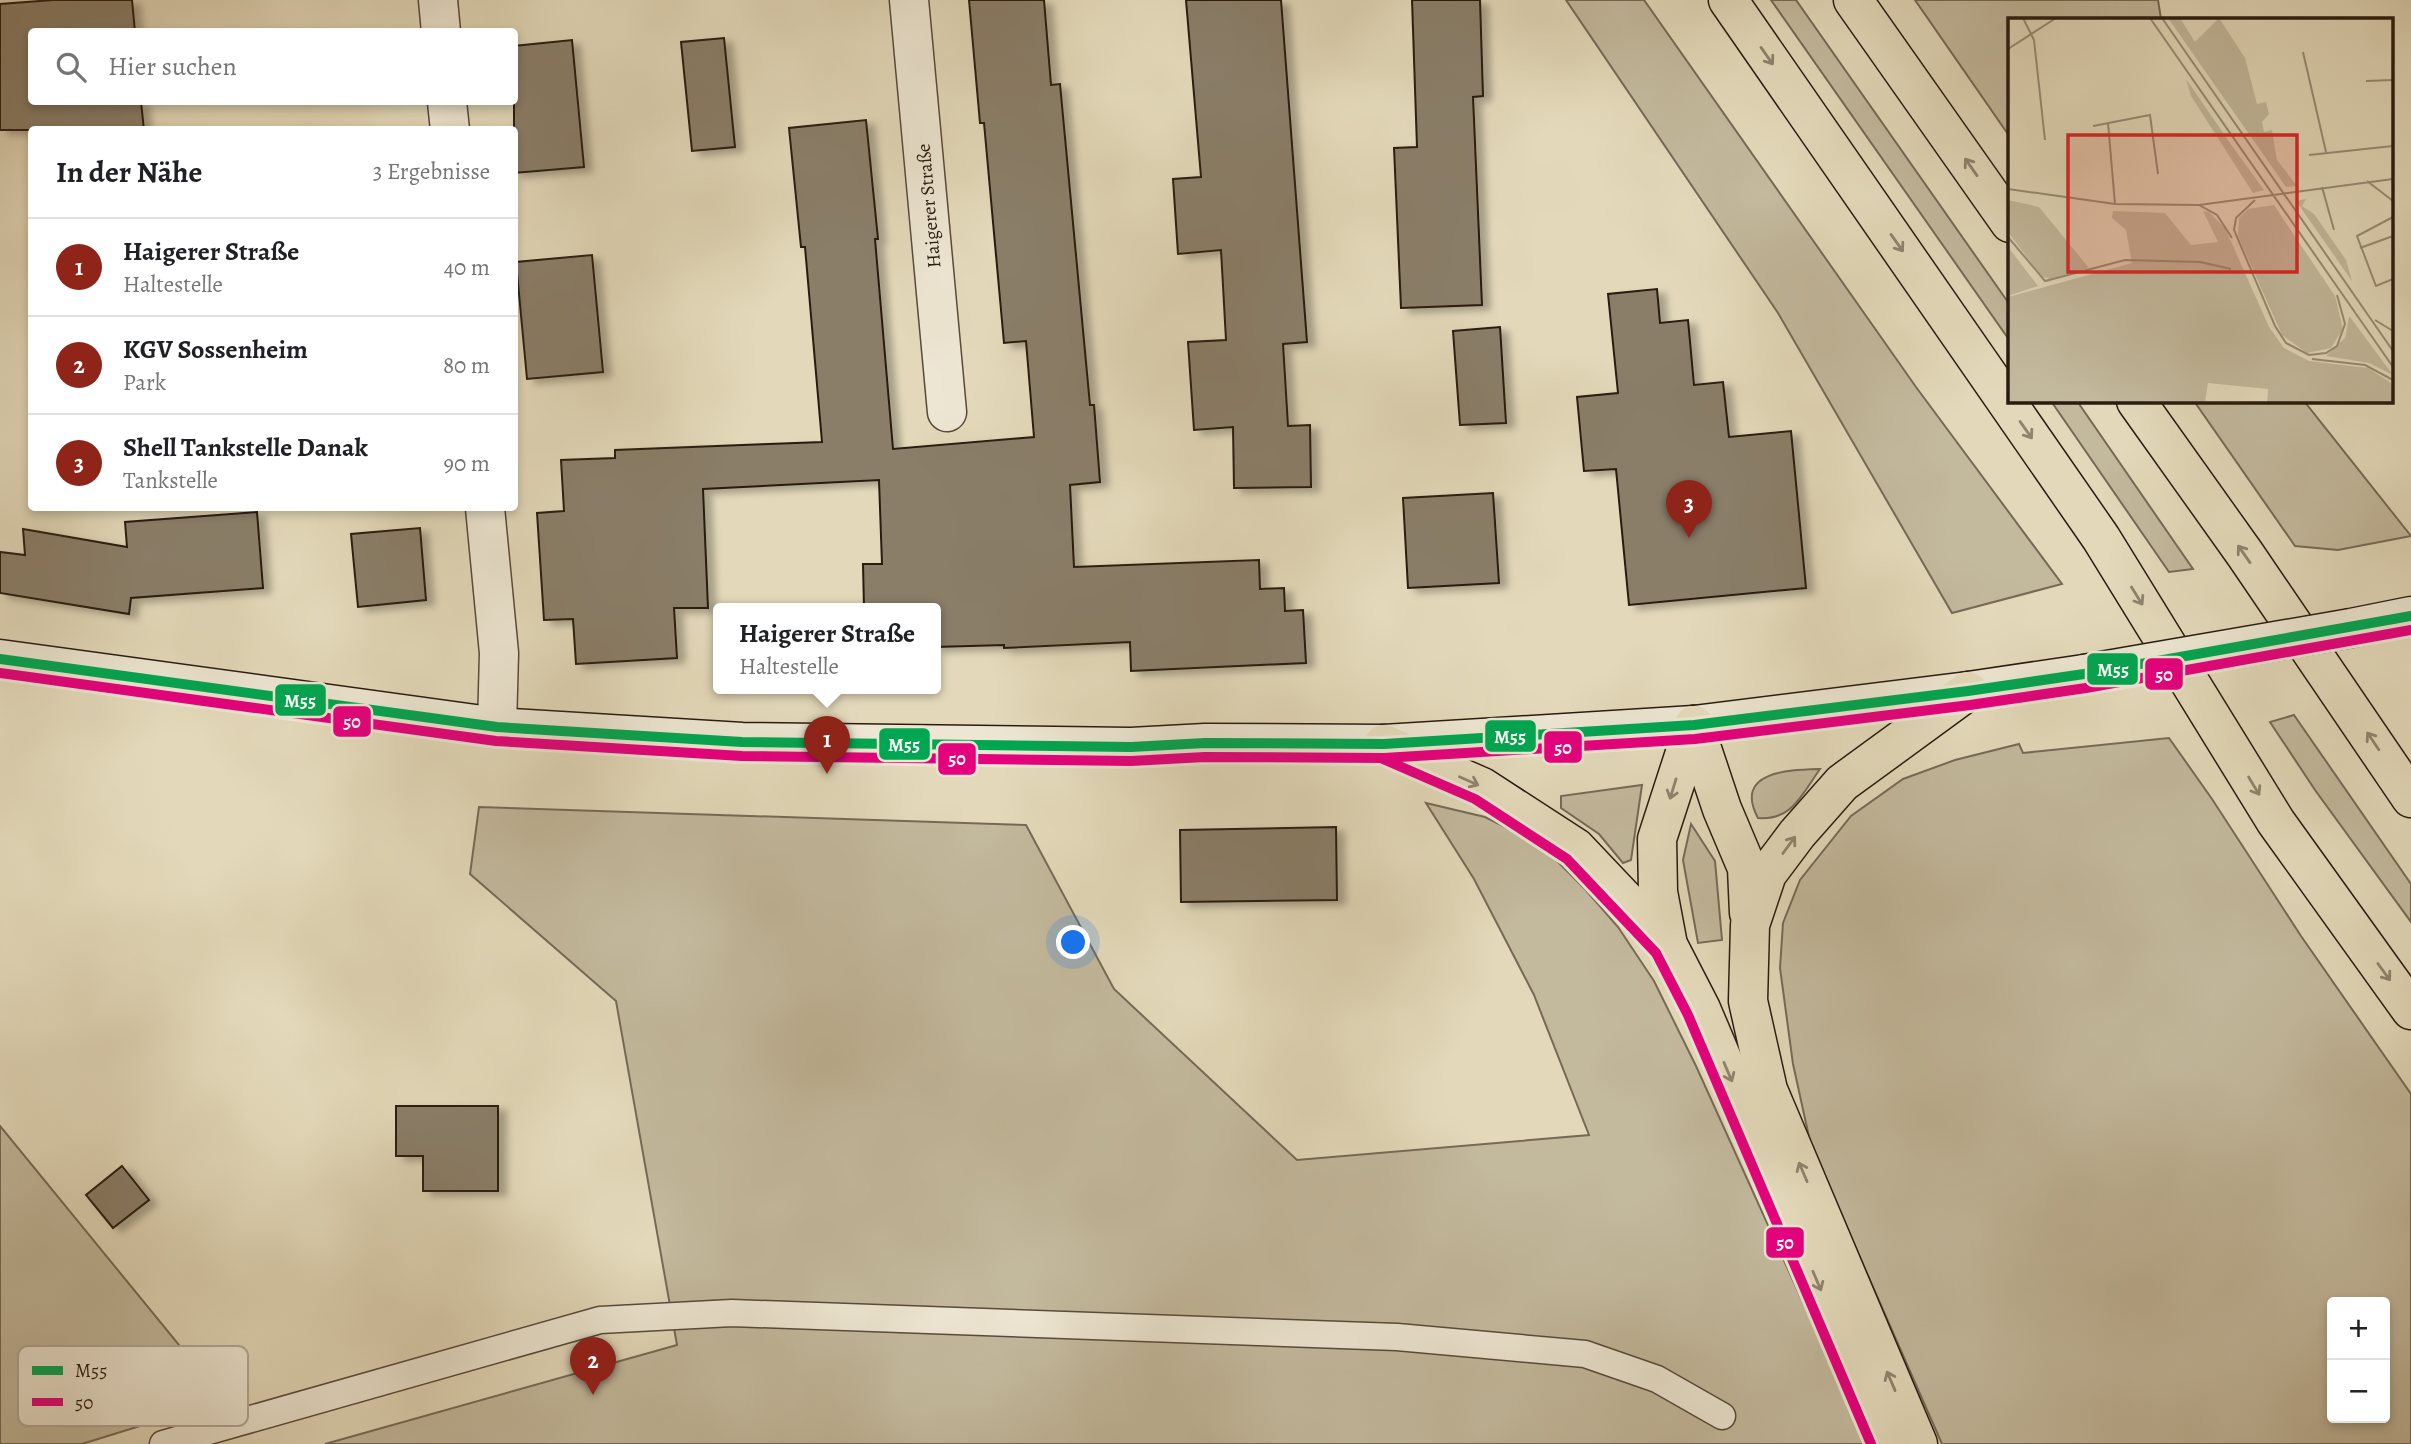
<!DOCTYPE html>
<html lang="de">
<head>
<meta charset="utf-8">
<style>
  :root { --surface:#fff; --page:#f2f2f2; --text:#202124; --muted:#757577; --line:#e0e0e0; --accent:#8f2418 }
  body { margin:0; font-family:Alegreya,serif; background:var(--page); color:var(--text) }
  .controls { position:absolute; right:21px; bottom:21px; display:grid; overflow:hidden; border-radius:7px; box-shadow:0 4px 10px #0003 }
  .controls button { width:63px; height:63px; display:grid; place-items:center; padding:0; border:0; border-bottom:2px solid var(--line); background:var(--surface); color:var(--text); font:35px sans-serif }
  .you { position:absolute; left:1074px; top:943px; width:24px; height:24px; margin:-18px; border:5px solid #fff; border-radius:50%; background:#1a73e8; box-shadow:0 0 0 10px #1a73e833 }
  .badge { display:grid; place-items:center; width:46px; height:46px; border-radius:50%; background:var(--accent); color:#fff; font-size:23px; font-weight:700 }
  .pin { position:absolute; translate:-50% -58px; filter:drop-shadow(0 2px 4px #0008) }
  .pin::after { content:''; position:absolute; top:37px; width:24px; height:21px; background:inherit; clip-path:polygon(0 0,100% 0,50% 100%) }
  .popup { position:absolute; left:713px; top:603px; width:228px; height:91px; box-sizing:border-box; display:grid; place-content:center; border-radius:7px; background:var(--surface); filter:drop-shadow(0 2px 5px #0005); font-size:23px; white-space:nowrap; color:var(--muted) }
  .popup b { font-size:26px; color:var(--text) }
  .popup::after { content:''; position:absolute; left:50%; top:100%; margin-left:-14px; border:14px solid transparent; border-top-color:var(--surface) }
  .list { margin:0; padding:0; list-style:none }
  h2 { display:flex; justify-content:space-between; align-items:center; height:91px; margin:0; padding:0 28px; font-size:30px }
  h2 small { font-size:23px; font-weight:400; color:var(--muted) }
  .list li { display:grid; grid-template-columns:46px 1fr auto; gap:21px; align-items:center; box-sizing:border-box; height:98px; padding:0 28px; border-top:2px solid var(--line) }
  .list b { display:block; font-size:26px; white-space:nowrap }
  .list p { margin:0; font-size:23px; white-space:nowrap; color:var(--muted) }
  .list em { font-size:23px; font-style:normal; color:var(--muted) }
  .icon { flex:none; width:38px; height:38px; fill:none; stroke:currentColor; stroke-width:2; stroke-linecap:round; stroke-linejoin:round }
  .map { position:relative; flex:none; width:2411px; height:1444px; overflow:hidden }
  .search { position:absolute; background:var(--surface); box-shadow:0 4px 10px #0003; left:28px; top:28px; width:490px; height:77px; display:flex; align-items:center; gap:18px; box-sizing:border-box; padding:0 24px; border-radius:7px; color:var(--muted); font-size:26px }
  .panel { position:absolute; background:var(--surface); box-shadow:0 4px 10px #0003; left:28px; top:126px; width:490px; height:385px; border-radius:7px }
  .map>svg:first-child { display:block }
  .green { fill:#c3b99d; stroke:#766a57; stroke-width:2; fill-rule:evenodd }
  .building { fill:#8a7e69; stroke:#291b11; stroke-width:2; filter:url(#shadow) }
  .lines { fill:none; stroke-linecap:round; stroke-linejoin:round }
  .service-casing { stroke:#584a3b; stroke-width:29 }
  .minor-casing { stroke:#584a3b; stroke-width:41 }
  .secondary-casing { stroke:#291b11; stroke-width:41 }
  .motorway-casing { stroke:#291b11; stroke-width:41 }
  .service { stroke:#ede6d2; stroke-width:26 }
  .minor { stroke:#ede6d2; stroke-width:38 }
  .secondary { stroke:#ede6d2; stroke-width:38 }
  .motorway { stroke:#e3d9ba; stroke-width:38 }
  .secondary-bridge-casing { stroke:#291b11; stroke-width:41; stroke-linecap:butt }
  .secondary-bridge { stroke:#ede6d2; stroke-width:38 }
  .bus-1-casing { stroke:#ede6d2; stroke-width:16 }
  .bus-2-casing { stroke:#ede6d2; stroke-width:16 }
  .bus-1 { stroke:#00a651; stroke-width:10 }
  .bus-2 { stroke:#e5007d; stroke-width:10 }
  .oneway { stroke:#8f846e }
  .labels { text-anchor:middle; stroke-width:5; stroke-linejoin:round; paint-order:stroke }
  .street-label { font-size:19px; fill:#291b11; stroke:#ede6d2 }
  .inset-road { fill:none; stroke:#998d76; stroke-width:2 }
  .view { fill:#d62828; fill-opacity:0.15; stroke:#d62828; stroke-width:3.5 }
  .inset-edge { fill:none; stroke:#291b11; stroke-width:3.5 }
  .key { fill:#ede6d2; stroke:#b2a998; stroke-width:2 }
  .key-label { font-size:19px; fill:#291b11 }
  .line-badge { stroke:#ede6d2; stroke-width:2.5 }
  .badge-label { font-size:19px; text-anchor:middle; font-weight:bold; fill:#fff }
</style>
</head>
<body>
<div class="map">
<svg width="2411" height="1444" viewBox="0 0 2411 1444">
  <defs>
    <filter id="shadow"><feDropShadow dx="8" dy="4.5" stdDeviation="3.5" flood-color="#0004"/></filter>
  </defs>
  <rect width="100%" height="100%" fill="#e3d9ba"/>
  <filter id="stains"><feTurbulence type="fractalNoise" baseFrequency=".00286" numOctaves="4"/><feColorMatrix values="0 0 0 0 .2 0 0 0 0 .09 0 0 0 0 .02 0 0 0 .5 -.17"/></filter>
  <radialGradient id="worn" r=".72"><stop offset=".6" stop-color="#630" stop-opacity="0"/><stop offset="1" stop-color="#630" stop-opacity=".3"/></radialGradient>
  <g class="green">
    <path d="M1566,0H1644L1916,387L2062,584L1952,613L1778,313Z"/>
    <path d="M1771,0H1796L2010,305V341Z"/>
    <path d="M1915,0H2158L2161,19H2010V137Z"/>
    <path d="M2051,401H2077L2193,569L2169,572Z"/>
    <path d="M2194,401H2304L2411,536L2338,550L2295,546Z"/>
    <path d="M2294,715L2411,884V922L2315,790L2270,722Z"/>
    <path d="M2169,738L2212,799L2301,936L2411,1094V1444H1942L1811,1146L1793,1064L1780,968L1783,923L1800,880L1851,816L1903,779L1955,760L2019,744L2023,753ZM2332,1302H2385V1418H2332Z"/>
    <path d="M1820,769C1802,794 1792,821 1758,818C1733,771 1789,770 1820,769Z"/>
    <path d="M1642,785L1631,860L1623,863L1599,834L1561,808V796Z"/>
    <path d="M1426,803L1485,817L1541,845L1585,889L1618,927L1654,981L1696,1066L1867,1444H325L677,1345L616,1001L470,874L479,807L1026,825L1114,989L1297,1160L1589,1135L1534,995L1474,879Z"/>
    <path d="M1691,824L1715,861L1722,940L1698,943L1683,860Z"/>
    <path d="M0,1126L224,1400L82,1444H0Z"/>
  </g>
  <g class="building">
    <path d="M53,0H132L135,32H32V102H141L144,130H0V4Z"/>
    <path d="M969,0H1044L1051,85L1060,84L1090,405H1094L1100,482L1070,485L1074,567L1259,560L1260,589L1284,588L1285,611L1303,610L1306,663L1131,671L1130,642L1004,648V645L935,647V608H864L863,564H882L879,480L703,489L708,608H674L677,658L576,664L573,619L544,620L537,513L564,511L561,460L615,458V450L822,442L805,247H801L789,128L866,120L878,239H875L893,449L1034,437L1026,341L1004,343L984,123H980Z"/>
    <path d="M1186,0H1281L1307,342L1283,344L1288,426L1310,425L1311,487L1234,488L1233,427L1194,430L1188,342L1226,340L1221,250L1178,254L1173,179L1201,177Z"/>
    <path d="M1412,0H1480L1483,96L1473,97L1482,305L1401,308L1394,148L1417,147Z"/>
    <path d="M724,38L735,147L692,151L681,42Z"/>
    <path d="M572,40L584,167L514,173V46Z"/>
    <path d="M592,255L603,372L527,379L516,262Z"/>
    <path d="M1657,289L1660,323L1688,320L1694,385L1723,382L1729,437L1791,431L1806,588L1629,605L1616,469L1584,471L1577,397L1618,393L1608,294Z"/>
    <path d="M1500,327L1506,423L1460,425L1453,331Z"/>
    <path d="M1493,493L1499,583L1408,588L1403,498Z"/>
    <path d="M257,512L263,588L131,598L129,614L0,593V552L25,555L23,529L127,547L125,522Z"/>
    <path d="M420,528L426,600L358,607L351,534Z"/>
    <path d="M1336,827L1337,900L1181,902L1180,830Z"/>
    <path d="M396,1106H498V1191H423V1156H396Z"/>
    <path d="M122,1166L149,1200L113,1228L86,1195Z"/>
  </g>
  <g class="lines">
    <defs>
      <path id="service" d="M163,1444L600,1320L732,1313L1397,1337L1585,1354L1657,1379L1722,1416"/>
      <g id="minor">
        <path d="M438,0L441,32"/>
        <path d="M909,0L947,412"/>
        <path d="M447,102L450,130"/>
        <path d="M485,508L499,653L497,727"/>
      </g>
      <g id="secondary">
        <path d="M2351,628L2411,616"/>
        <path d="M0,659L497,727L742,742L1131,747L1205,743L1384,744L1694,725L1968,691L2084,674"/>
      </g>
      <g id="motorway">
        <path d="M1728,0L2101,538L2276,822L2411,1010"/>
        <path d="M1853,0L2010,223"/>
        <path d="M2136,401L2245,554L2411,798"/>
        <path d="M1694,725L1657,839L1658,892L1668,945L1701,1009L1886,1444"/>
        <path d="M1694,725L1722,809L1747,868L1749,913"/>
        <path d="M1384,744L1482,787L1576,848L1668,945"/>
        <path d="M1918,1444L1768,1090L1748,1001L1750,925L1767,874L1797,834L1842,783L1968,691"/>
      </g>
    </defs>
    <use href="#service" class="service-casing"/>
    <use href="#minor" class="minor-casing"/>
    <use href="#secondary" class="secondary-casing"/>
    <use href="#motorway" class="motorway-casing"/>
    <use href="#service" class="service"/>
    <use href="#minor" class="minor"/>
    <use href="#secondary" class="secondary"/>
    <use href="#motorway" class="motorway"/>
    <defs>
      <path id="secondary-bridge" d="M2084,674L2351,628"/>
    </defs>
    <use href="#secondary-bridge" class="secondary-bridge-casing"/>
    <use href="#secondary-bridge" class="secondary-bridge"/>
    <defs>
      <path id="bus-1" d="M0,659L497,727L742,742L1131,747L1205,743L1384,744L1694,725L1968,691L2084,674L2411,616"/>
      <g id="bus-2">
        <path d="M0,673L496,741L742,756L1131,761L1205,757L1384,758L1695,739L1970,705L2086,688L2411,630"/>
        <path d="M1383,759L1475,799L1567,859L1656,953L1688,1015L1871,1444"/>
      </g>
    </defs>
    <use href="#bus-1" class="bus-1-casing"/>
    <use href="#bus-2" class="bus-2-casing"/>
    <use href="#bus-1" class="bus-1"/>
    <use href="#bus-2" class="bus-2"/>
  </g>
  <defs><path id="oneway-shaft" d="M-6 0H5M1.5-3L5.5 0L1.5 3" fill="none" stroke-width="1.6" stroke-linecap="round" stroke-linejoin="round" transform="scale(1.75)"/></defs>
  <g class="oneway">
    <use href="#oneway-shaft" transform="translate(1767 56) rotate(55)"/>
    <use href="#oneway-shaft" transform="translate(1971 167) rotate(-125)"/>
    <use href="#oneway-shaft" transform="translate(1897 243) rotate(55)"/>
    <use href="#oneway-shaft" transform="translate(2026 430) rotate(55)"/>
    <use href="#oneway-shaft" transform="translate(2244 554) rotate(-125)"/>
    <use href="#oneway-shaft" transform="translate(2137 596) rotate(58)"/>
    <use href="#oneway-shaft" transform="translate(2373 741) rotate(-124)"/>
    <use href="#oneway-shaft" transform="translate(1469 781) rotate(24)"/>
    <use href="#oneway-shaft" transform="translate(2254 786) rotate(59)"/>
    <use href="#oneway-shaft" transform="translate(1673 789) rotate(107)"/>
    <use href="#oneway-shaft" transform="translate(1789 845) rotate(-54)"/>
    <use href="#oneway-shaft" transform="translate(2384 972) rotate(54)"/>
    <use href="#oneway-shaft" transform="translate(1728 1072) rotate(67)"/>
    <use href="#oneway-shaft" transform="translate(1803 1172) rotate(-113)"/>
    <use href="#oneway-shaft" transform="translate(1817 1281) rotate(67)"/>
    <use href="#oneway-shaft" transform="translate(1891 1381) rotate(-113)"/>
  </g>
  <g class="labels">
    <g class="street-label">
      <text transform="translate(928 206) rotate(-95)" y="7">Haigerer Straße</text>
    </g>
  </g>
  <g transform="translate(2008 18)">
    <rect width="385" height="385" fill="#e3d9ba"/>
    <path d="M160,0H172L187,24L211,0L237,40L249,86L258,84L261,96L254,104L256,114L264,112L269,142L289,168L278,169ZM178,61L222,125L256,172L245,175L183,78ZM298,181L294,188L306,196L338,242L344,263L288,183ZM0,182L31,189L81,250L42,261L33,258L0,214ZM266,187L327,278L335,311L323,330L299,335L274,317L230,218L231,200L240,191ZM105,193L157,195L183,227L210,224L195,193L201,194L217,210L261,309L276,330L301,343L360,350L383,365L385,385H259L260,371L200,365L197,385H0V279L124,245L118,212L104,200ZM0,229L30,268L0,278ZM341,299H342L385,357L361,345L318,338L337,320Z" fill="#c3b99d"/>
    <path class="inset-road" d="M15,0L26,22L37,122M142,0L385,349M154,0L385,333M0,31L48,0M295,34L318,134M358,63L385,62M100,105L107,186M85,108L142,97L150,156M301,137L385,128M359,163L385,183M314,169L326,212M0,171L107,186L191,187L385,161M247,182L228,200L226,212L267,308L278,325L301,337L318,335L329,328L337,306L329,277M191,187L209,197L224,220M385,199L349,218L368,268L385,261M0,219L37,263L117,242L192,244L223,251M352,230L385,218M367,302L385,313M304,341L357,347L385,362"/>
    <path class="view" d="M60,117H289V254H60Z"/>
    <rect width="385" height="385" class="inset-edge"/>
  </g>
  <rect x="18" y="1346" width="230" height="80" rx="10" class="key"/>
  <rect x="32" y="1366" width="31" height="9" fill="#00a651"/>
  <rect x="32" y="1398" width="31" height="8" fill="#e5007d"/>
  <g class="key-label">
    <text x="75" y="1377">M55</text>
    <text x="75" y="1409">50</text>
  </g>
  <g class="line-badge">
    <rect x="2086" y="652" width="53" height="34" rx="7" fill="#00a651"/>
    <rect x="2144" y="657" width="40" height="34" rx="7" fill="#e5007d"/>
    <rect x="274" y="683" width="53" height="34" rx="7" fill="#00a651"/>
    <rect x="332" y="705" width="40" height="33" rx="7" fill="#e5007d"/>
    <rect x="1484" y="719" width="53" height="34" rx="7" fill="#00a651"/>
    <rect x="878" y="727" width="53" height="34" rx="7" fill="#00a651"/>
    <rect x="1543" y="730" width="40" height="34" rx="7" fill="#e5007d"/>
    <rect x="937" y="742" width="40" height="34" rx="7" fill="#e5007d"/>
    <rect x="1765" y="1226" width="40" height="33" rx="7" fill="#e5007d"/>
  </g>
  <g class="badge-label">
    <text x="2113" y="676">M55</text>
    <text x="2164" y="681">50</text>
    <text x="300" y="707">M55</text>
    <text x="352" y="728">50</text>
    <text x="1510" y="743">M55</text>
    <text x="904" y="751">M55</text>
    <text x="1563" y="754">50</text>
    <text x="957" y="765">50</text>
    <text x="1785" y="1249">50</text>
  </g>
  <rect width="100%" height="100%" filter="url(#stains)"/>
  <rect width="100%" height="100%" fill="url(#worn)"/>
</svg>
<div class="controls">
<button>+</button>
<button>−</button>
</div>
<div class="you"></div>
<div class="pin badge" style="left:827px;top:774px">1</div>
<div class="popup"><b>Haigerer Straße</b>Haltestelle</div>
<div class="pin badge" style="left:593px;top:1395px">2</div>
<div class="pin badge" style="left:1689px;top:538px">3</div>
<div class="search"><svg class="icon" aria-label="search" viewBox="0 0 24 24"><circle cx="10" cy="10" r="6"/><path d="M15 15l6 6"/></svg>Hier suchen</div>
<section class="panel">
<h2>In der Nähe<small>3 Ergebnisse</small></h2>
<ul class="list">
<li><span class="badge">1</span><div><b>Haigerer Straße</b><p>Haltestelle</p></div><em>40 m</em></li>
<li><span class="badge">2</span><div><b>KGV Sossenheim</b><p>Park</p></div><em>80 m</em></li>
<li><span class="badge">3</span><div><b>Shell Tankstelle Danak</b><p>Tankstelle</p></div><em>90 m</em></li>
</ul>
</section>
</div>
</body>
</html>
